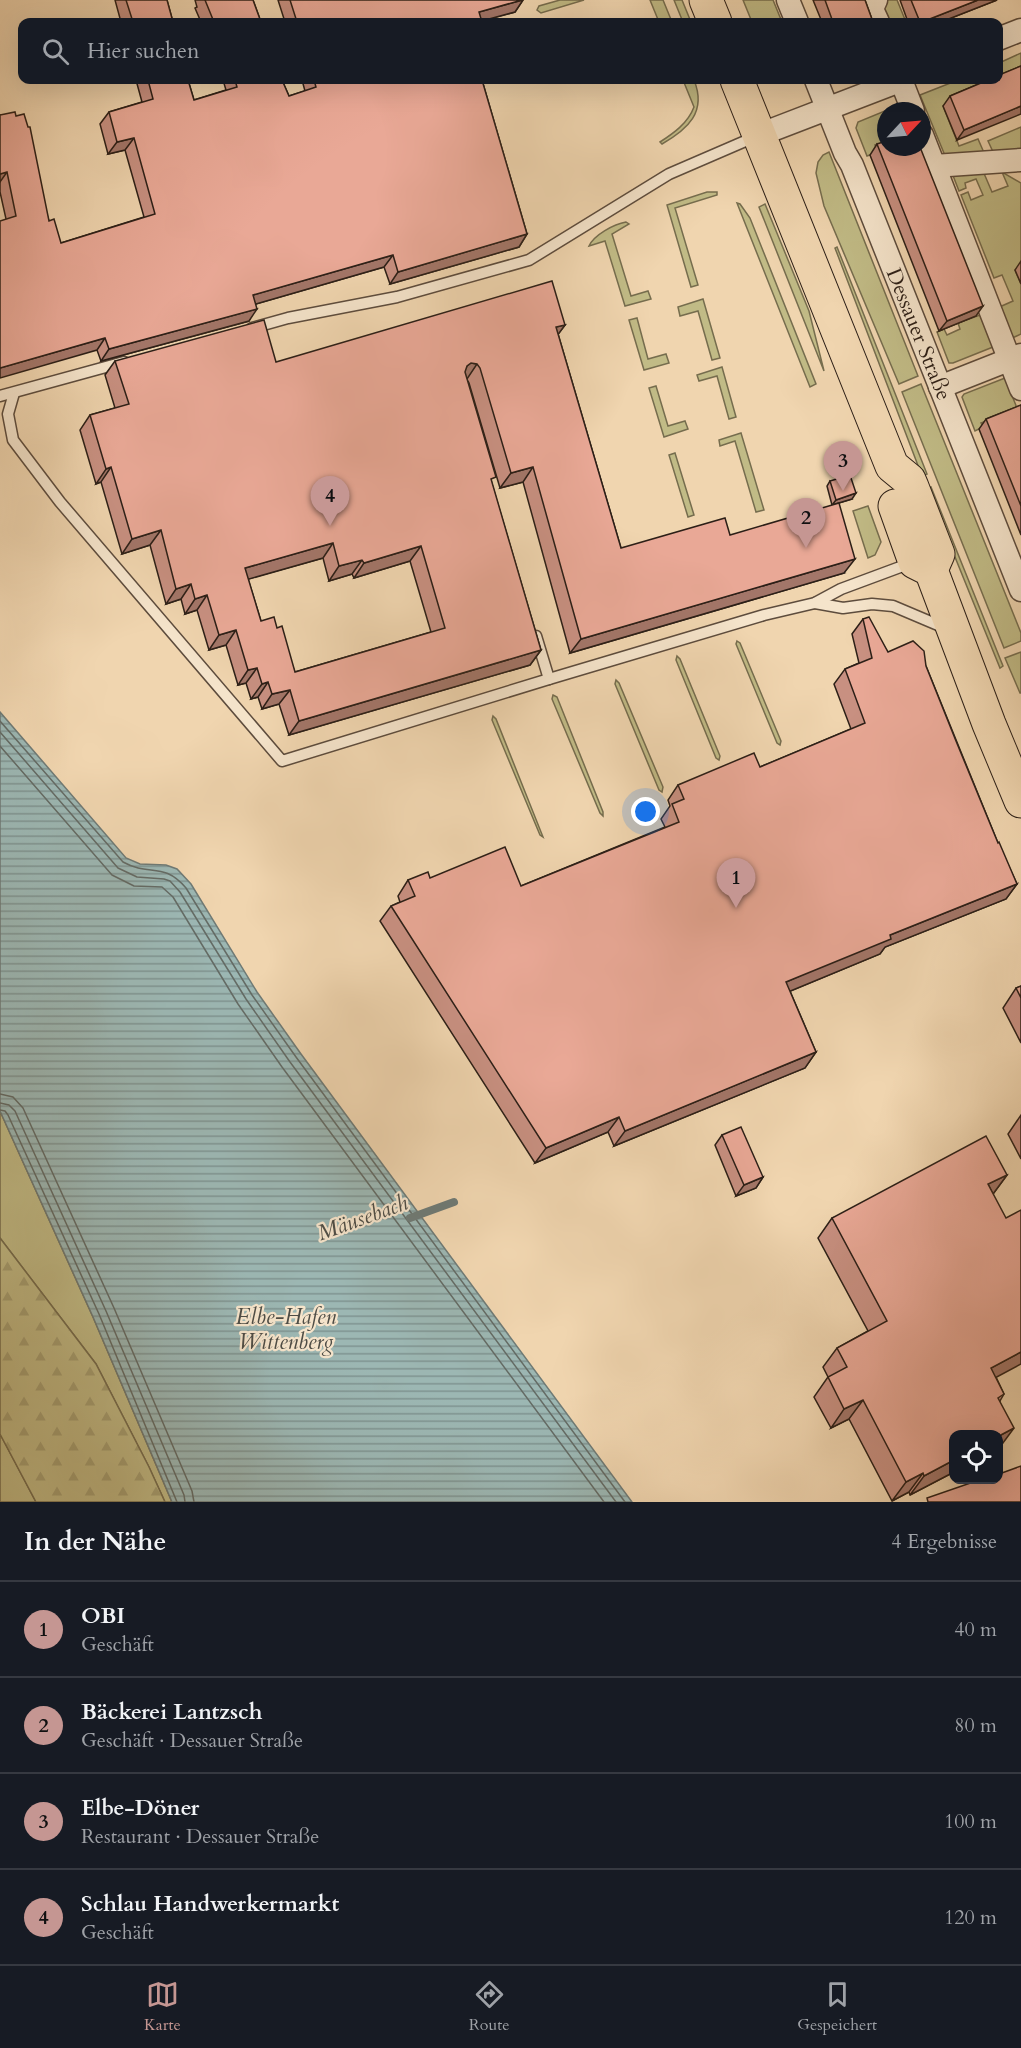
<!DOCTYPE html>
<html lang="de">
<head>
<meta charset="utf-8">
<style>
  :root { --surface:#171b24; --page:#242831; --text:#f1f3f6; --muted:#9ea1a6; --line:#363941; --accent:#c59692 }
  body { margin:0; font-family:Cardo,serif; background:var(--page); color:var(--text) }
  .controls { position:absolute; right:18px; bottom:18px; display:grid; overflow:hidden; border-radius:12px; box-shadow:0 6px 24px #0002 }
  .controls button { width:54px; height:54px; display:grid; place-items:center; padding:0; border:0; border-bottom:2px solid var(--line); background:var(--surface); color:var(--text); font:30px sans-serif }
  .compass { position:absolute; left:877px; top:102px; width:54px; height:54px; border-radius:50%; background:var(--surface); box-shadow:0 6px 24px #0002; rotate:64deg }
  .you { position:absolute; left:646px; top:812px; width:21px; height:21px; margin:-15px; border:4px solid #fff; border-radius:50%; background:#1a73e8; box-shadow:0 0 0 9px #1a73e833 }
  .badge { display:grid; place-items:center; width:39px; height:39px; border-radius:50%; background:var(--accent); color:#111; font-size:20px; font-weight:700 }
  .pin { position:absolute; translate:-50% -50px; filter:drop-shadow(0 2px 3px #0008) }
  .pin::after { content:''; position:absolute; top:32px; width:21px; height:18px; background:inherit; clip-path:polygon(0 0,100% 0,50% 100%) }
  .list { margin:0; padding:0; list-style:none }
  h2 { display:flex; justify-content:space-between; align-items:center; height:78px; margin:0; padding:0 24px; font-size:26px }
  h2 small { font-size:20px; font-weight:400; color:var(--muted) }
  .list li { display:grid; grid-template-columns:39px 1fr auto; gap:18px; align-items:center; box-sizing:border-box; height:96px; padding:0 24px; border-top:2px solid var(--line) }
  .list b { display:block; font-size:22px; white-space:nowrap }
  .list p { margin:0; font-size:20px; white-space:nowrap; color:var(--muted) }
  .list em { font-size:20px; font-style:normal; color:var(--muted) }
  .icon { flex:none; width:33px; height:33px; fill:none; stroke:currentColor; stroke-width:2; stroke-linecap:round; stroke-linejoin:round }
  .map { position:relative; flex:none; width:1021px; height:1502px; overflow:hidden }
  .search { position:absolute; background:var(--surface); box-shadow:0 6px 24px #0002; left:18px; right:18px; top:18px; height:66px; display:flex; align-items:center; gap:15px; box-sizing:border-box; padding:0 21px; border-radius:12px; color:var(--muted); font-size:22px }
  .sheet { height:462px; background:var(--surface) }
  nav { display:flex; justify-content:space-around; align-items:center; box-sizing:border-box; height:84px; border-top:2px solid var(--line); background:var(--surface); font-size:16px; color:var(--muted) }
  nav a { display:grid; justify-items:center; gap:3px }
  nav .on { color:var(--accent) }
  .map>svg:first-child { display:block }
  .green { fill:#c1bb86; stroke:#766d4e; stroke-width:1.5 }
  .forest { fill:url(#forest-firs); stroke:#766d4e; stroke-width:1.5 }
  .water { fill:url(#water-rules); stroke:#6f7a75; stroke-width:1.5 }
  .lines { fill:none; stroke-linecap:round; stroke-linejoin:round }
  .shore { stroke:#646b65; stroke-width:1.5 }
  .stream { stroke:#6f7a75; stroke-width:8 }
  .service-casing { stroke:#5d4c3d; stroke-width:13 }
  .minor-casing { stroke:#5d4c3d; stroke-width:25 }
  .primary-casing { stroke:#2c1f17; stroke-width:35 }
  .service { stroke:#f5e4cb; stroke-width:10 }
  .minor { stroke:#f5e4cb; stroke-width:22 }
  .primary { stroke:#f0d5af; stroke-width:33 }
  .wall { fill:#c89081; stroke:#2c1f17; stroke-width:1.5; fill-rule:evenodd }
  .shaded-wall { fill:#a37669; stroke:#2c1f17; stroke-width:1.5 }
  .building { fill:#e9a896; stroke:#2c1f17; stroke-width:1.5; fill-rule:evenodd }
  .labels { text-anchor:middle; stroke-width:4.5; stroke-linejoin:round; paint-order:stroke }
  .street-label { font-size:21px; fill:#2c1f17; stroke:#f5e4cb }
  .water-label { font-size:22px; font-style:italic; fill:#4e4d46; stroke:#f5e4cb }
</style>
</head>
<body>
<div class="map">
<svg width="1021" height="1502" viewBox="0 0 1021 1502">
  <defs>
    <pattern id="forest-firs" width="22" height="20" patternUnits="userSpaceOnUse" patternTransform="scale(1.5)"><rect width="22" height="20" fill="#c1bb86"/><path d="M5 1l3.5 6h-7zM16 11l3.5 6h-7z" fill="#a6a073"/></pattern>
    <pattern id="water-rules" width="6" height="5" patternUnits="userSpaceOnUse" patternTransform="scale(1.5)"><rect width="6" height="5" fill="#9cb7b3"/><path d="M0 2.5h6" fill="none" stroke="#7f9491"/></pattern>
  </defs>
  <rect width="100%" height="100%" fill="#f0d5af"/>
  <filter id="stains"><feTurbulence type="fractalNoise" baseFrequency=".00333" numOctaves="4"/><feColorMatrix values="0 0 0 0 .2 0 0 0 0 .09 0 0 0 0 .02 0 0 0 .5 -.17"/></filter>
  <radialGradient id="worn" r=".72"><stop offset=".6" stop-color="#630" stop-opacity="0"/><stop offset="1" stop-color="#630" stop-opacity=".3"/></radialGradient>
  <g class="green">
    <path d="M560,0H584L541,13L537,10L539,6Z"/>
    <path d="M650,0H663L672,22H659Z"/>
    <path d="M674,0H682L691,22H683Z"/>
    <path d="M743,0H773L782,22H752Z"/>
    <path d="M883,0H897L906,22H886Z"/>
    <path d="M1021,53V73L943,106L959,146L978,139L985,155L946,158L920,95L958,80H998L999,63Z"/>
    <path d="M683,80H694C707,112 688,129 662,144L660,142C674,133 688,123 694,107Z"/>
    <path d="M897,106L899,111H886V142L875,145L878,152L867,156L856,128L858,122Z"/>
    <path d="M1021,127V152L994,154L988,141Z"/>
    <path d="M829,152L918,376L899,384L824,206L816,173L818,162L823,155Z"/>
    <path d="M983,171L992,192L1008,186L1002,172L1021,183V267L1015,270L1021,284V334L1008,340L995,309L1013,301L1002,275L994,278L961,195L968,192L971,200L983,195L976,179L965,183L966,188L959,191L952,173Z"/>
    <path d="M707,192H717V195L675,208L698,285L691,287L667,205Z"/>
    <path d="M737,203L740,204L750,218L816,384L810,387Z"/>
    <path d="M765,204L809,311L824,371L759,207Z"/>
    <path d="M626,222L629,224L612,234L631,296L648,291L651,299L625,306L605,241L589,246C594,235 614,224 626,222Z"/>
    <path d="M837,247L927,474L922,476L835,248Z"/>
    <path d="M703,299L720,358L712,360L698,311L680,316L678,307Z"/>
    <path d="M980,315L993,347L953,363H949L937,332L944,329L947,335L960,329L958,323Z"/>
    <path d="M637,318L648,359L666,354L669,363L644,370L629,320Z"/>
    <path d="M722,367L736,417L729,419L717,376L699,381L697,375Z"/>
    <path d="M1005,378L1019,413L995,418L981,423L983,427L975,431L962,397L964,394Z"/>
    <path d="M921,384L1021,633V641L1004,648L902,392Z"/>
    <path d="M656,386L668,426L685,421L688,429L664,437L649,388Z"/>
    <path d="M741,433L764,510L756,512L735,441L720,446L719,440Z"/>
    <path d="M675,453L694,515L688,517L669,455Z"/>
    <path d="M931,487L1003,666L1000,668L927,488Z"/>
    <path d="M868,506L881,542L875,555L868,558L853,511Z"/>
    <path d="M737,641L740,643L781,741L780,745L777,743L736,644Z"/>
    <path d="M1021,652V693H1020L1005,658Z"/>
    <path d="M677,656L680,659L720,756L719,760L716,758L676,660Z"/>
    <path d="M616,680L619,683L663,787L662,792L659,790L615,684Z"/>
    <path d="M553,695L557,697L603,812V816L600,813L552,699Z"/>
    <path d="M493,716L496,719L543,837L540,835L492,720Z"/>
    <path d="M0,1111L93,1317L172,1502H165L149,1467L96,1364L0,1238Z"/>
    <path d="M0,1434L36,1502H0Z"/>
  </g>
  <path class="forest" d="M0,1238L96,1364L149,1467L165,1502H36L0,1434Z"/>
  <path class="water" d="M0,712L126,858L140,864L166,865L177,869L191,884L257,992L301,1054L632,1502H172L93,1317L0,1111Z"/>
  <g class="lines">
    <g class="shore">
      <path d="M0,721L123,862C150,877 163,861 186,888L252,995L296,1057L625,1502"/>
      <path d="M0,732L118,868L137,877L164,879L170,881L180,892L246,999L290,1062L616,1502"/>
      <path d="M0,746L112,875L134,886L162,887L173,897L238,1004L282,1067L604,1502"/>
      <path d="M0,1094L13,1097L23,1108L114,1308L192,1491L194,1502"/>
      <path d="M0,1103L9,1105L15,1111L106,1311L184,1495L185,1502"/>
      <path d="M0,1110L5,1111L8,1115L99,1314L177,1502"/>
    </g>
    <path class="stream" d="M410,1218L454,1202"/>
    <defs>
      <g id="service">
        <path d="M252,328L288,318L397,297L529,260L669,174L757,136"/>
        <path d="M14,393L8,414L13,440L60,502L282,761L549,679L764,615L815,603L841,589L911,563"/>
        <path d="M0,396L124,362"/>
        <path d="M815,603L843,608L872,604L893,606L945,628"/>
        <path d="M536,636L549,679"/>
      </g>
      <g id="minor">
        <path d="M788,0L797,22"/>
        <path d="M876,0L872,9L878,22"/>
        <path d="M998,39L1021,30"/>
        <path d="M816,80L845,153L852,165L1021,590"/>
        <path d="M901,80L913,111"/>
        <path d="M759,135L902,80"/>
        <path d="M922,135L1021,389"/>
        <path d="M934,166L1021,160"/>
        <path d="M940,387L1021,355"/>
      </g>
      <g id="primary">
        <path d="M706,0L715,22"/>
        <path d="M737,80L892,466L909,480L912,487L938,554L931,570"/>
        <path d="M895,506L915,562L931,570L989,724L1021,801"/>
      </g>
    </defs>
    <use href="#service" class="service-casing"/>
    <use href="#minor" class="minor-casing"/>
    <use href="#primary" class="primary-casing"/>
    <use href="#service" class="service"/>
    <use href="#minor" class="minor"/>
    <use href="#primary" class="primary"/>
  </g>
  <g class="wall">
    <path d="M115,0H167L173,22H121Z"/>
    <path d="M195,0H253L261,22H201L195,8L197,7Z"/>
    <path d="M278,0H523L515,12L481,21L482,22H285Z"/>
    <path d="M813,0H865L873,22H822Z"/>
    <path d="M900,0H997L941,22H908Z"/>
    <path d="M1021,66L957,140L943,106L950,96Z"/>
    <path d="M136,80H188L194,100L226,90L223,80H282L289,96L305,91L302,80H482L527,234L519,247L390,284L384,267L256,304L249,321L101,361L97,350L6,219L0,192V115L16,116L49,221L61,243L144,217L125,150L108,154L100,124L109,112L142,102Z"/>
    <path d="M877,144L976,316L939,331L870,155Z"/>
    <path d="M1021,261V284L1015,270Z"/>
    <path d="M565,325L558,334L621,548L730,535L844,573L570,653L523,482L500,488L469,383L468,381L492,484L541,650L530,665L289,735L279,704L262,709L258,697L251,699L246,683L238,685L226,645L209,650L197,610L185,614L181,599L166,604L150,545L122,554L101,482L96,484L80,430L90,415L115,408L105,375L115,361L276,362ZM323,558L329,581L352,574L354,578L410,561L431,632L295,672L277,628L261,621L248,579Z"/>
    <path d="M1021,405V535L979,429L986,419Z"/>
    <path d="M830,481L852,499L832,505L827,486Z"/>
    <path d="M863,619L888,652L926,666L998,843L1017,884L1006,899L885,947L880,954L790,991L816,1052L805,1068L614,1146L608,1132L535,1163L380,921L391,906L400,902L398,896L408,880L430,878L521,886L665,827L661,819L670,806L668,800L678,785L760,767L851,729L834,684L845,669L859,663L852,634Z"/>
    <path d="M1021,986V1043L1003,1008L1016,988Z"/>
    <path d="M1021,1115V1159L1008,1134Z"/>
    <path d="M722,1135L763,1177L756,1188L736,1196L715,1145Z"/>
    <path d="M1007,1175L993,1194L996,1377L1004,1394L1000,1401V1447L954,1434V1472L910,1495L909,1492L892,1501L849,1419L831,1428L814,1397L828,1377L823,1367L837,1348L868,1331L818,1238L832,1218Z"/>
  </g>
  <g class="shaded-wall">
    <path d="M523,0L515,12L478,22L479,12Z"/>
    <path d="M978,0H997L941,22H922Z"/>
    <path d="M1021,106V114L957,140L964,130Z"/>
    <path d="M134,138L125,150L108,154L117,142Z"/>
    <path d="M7,172L0,182V174Z"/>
    <path d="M527,234L519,247L390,284L398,272Z"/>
    <path d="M393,255L384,267L245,307L253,295Z"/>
    <path d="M983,306L976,316L939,331L947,321Z"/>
    <path d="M257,309L249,321L101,361L109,349Z"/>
    <path d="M565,325L554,340L556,327Z"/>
    <path d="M105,338L97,350L0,378V368Z"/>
    <path d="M471,363L477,364L467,379L460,378L467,366Z"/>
    <path d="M111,467L101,482L96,484L106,469Z"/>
    <path d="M533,467L523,482L500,488L511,473Z"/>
    <path d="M856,493L852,499L832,505L836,500Z"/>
    <path d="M161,530L150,545L122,554L132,539Z"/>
    <path d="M333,543L323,558L235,583L245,568Z"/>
    <path d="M421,546L410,561L354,578L364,563Z"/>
    <path d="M855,559L844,573L570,653L581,639Z"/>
    <path d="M362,560L352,574L329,581L339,566Z"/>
    <path d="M191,584L181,599L166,604L176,589Z"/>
    <path d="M207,595L197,610L185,614L195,599Z"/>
    <path d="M236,630L226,645L209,650L219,635Z"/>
    <path d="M541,650L530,665L289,735L299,721Z"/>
    <path d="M257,668L246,683L238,685L248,670Z"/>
    <path d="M268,682L258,697L251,699L262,684Z"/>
    <path d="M290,690L279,704L262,709L272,694Z"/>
    <path d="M1017,884L1006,899L885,947L880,954L776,997L786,982L890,935Z"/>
    <path d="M816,1052L805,1068L614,1146L625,1131Z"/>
    <path d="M619,1117L608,1132L535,1163L546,1148Z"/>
    <path d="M1007,1175L993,1194L988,1184Z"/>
    <path d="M763,1177L756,1188L736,1196L744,1185Z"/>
    <path d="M1021,1352V1364L978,1387L991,1368Z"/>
    <path d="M863,1400L849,1419L831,1428L844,1409Z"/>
    <path d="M1014,1428L1000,1447L999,1448V1436Z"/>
    <path d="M954,1460V1472L910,1495L924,1476Z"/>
    <path d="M923,1473L909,1492L892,1501L906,1482Z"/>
  </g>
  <g class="building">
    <path d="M126,0H167L173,22H133Z"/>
    <path d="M205,0H253L261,22H214Z"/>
    <path d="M290,0H522L479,12L482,22H297Z"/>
    <path d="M825,0H865L873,22H833Z"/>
    <path d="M911,0H978L922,22H920Z"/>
    <path d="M1021,66V106L964,130L950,96L988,80H999V75Z"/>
    <path d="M148,80H188L194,100L237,87L235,80H282L289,96L316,87L314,80H482L527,234L398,272L393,255L253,295L257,309L109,349L105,338L0,368V221L16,216L7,172L0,174V115L15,112L16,116L24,114L28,127H30L49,221L54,219L61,243L155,214L134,138L117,142L109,112L153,99Z"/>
    <path d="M886,141V147H920L983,306L947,321L877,144Z"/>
    <path d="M552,281L565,325L556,327L621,548L725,518L730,535L839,503L855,559L581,639L533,467L511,473L480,368L477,364L471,363L467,366L465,372L496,477L491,479L541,650L299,721L290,690L272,694L268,682L262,684L257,668L248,670L236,630L219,635L207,595L195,599L191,584L176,589L161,530L132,539L111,467L106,469L90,415L129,404L115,361L264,320L276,362ZM333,543L339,566L362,560L364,563L421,546L445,628L295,672L282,626L277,628L274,617L261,621L245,568Z"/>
    <path d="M1021,405V506L986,419Z"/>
    <path d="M850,475L856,493L836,500L830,481Z"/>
    <path d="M869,617L888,652L913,641L924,651L926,666L956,741L998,843L999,842L1017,884L890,935L891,939L786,982L816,1052L625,1131L619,1117L546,1148L391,906L415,896L408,880L428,872L430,878L505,847L521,886L679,822L672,804L684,799L678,785L754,753L760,767L865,723L845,669L872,658L863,619Z"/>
    <path d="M1021,986V998L1016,988Z"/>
    <path d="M741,1127L763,1177L744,1185L722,1135Z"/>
    <path d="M986,1136L1007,1175L988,1184L1006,1218L1021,1210V1352L991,1368L1004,1394L998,1398L1014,1428L999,1436V1434H954V1460L924,1476L923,1473L906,1482L863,1400L844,1409L828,1377L847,1367L837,1348L887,1321L832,1218Z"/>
    <path d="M1021,1466V1502H928L927,1498L982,1479H999V1474Z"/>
  </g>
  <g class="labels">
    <g class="street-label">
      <text transform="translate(919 334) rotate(68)" y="7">Dessauer Straße</text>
    </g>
    <g class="water-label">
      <text transform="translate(362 1217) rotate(-20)" y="8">Mäusebach</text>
      <text x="286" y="1324">Elbe-Hafen<tspan x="286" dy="25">Wittenberg</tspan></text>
    </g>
  </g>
  <rect width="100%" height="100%" filter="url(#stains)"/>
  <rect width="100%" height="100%" fill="url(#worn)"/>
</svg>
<div class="controls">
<button><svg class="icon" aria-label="locate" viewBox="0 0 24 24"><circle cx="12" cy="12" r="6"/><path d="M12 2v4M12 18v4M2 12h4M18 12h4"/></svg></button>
</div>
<svg class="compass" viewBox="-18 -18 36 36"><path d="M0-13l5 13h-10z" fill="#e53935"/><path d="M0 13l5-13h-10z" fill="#9ea1a6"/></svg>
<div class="you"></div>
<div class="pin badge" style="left:736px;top:908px">1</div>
<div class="pin badge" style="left:806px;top:548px">2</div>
<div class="pin badge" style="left:843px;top:491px">3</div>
<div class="pin badge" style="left:330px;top:526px">4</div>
<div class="search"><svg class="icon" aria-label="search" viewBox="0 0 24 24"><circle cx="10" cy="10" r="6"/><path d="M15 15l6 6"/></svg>Hier suchen</div>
</div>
<section class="sheet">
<h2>In der Nähe<small>4 Ergebnisse</small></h2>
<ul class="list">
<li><span class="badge">1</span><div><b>OBI</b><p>Geschäft</p></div><em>40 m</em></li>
<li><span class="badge">2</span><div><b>Bäckerei Lantzsch</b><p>Geschäft · Dessauer Straße</p></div><em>80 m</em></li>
<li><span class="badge">3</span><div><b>Elbe-Döner</b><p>Restaurant · Dessauer Straße</p></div><em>100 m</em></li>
<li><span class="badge">4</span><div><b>Schlau Handwerkermarkt</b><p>Geschäft</p></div><em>120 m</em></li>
</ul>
</section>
<nav>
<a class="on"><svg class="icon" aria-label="map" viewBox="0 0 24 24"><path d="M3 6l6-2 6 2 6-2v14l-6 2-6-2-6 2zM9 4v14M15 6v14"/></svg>Karte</a>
<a><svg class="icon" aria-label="directions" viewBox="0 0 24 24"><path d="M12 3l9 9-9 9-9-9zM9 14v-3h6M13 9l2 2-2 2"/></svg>Route</a>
<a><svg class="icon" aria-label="saved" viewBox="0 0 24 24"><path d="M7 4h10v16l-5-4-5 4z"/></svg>Gespeichert</a>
</nav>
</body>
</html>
